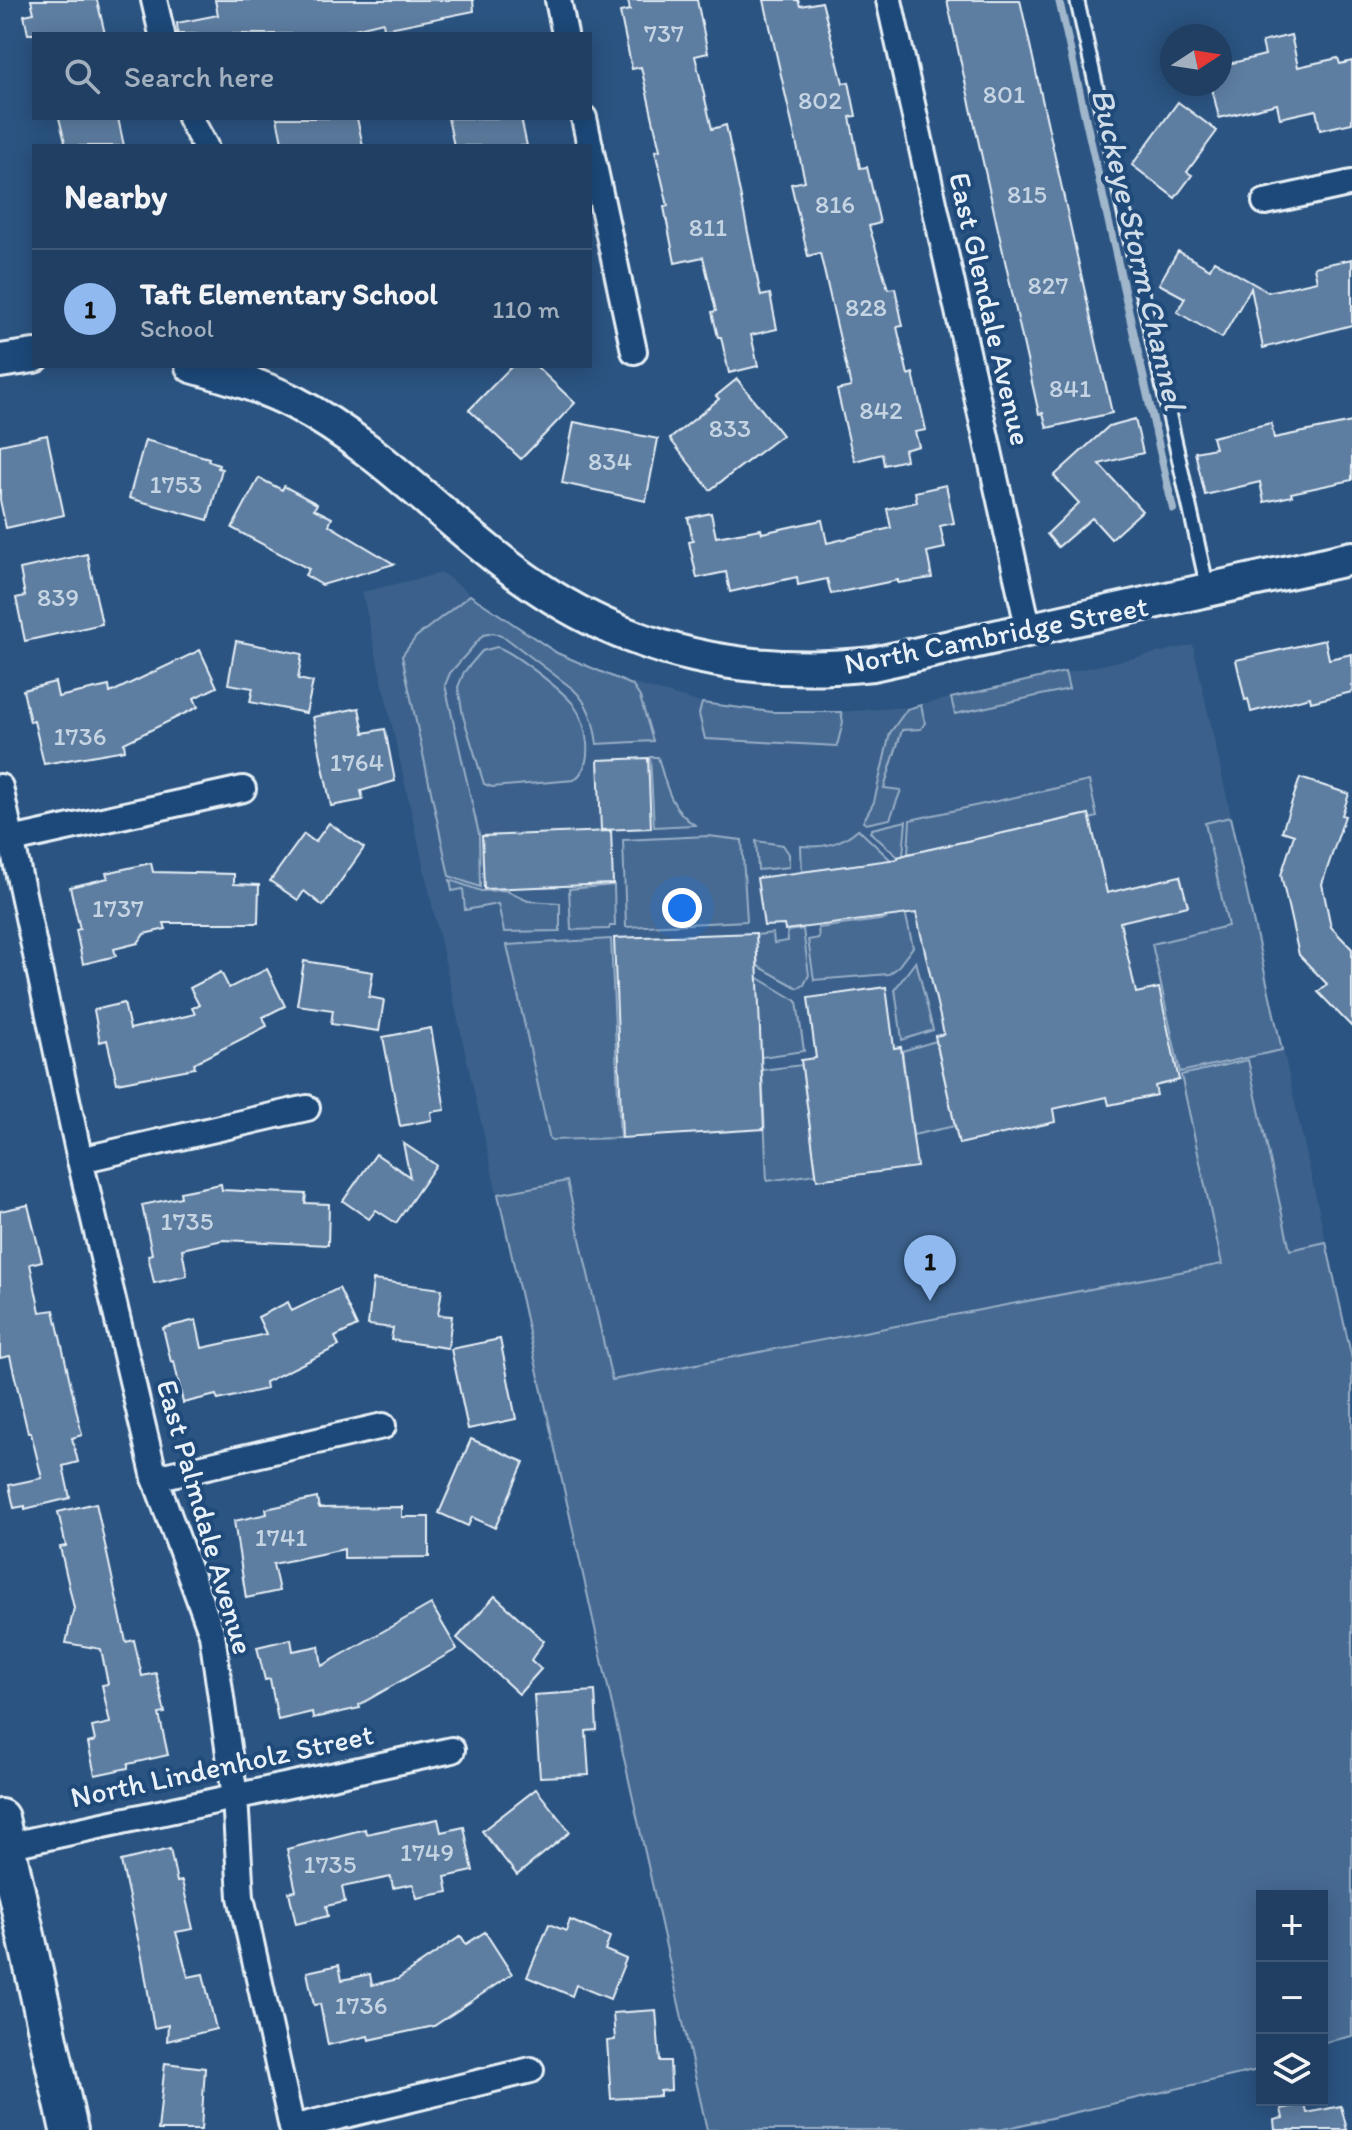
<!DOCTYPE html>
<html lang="en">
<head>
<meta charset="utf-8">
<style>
  :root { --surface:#203f62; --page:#2d4a6b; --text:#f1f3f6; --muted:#a2afbe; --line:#3d5877; --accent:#90b9f0 }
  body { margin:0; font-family:Itim,sans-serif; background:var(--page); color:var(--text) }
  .controls { position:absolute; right:24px; bottom:24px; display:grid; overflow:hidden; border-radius:0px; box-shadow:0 4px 20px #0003 }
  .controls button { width:72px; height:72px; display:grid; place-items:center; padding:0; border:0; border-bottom:2px solid var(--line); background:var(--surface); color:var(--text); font:40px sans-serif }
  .compass { position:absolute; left:1160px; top:24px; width:72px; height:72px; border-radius:50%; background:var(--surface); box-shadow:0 4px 20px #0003; rotate:78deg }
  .you { position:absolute; left:682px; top:908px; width:28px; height:28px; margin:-20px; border:6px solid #fff; border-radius:50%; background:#1a73e8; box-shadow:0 0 0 12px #1a73e833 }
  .badge { display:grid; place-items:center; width:52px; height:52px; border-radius:50%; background:var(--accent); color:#111; font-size:26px; font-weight:700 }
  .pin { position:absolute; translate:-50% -66px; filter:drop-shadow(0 2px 4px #0008) }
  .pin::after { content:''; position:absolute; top:42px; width:28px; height:24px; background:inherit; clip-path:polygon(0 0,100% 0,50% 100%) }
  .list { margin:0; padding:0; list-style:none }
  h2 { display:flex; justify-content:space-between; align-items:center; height:104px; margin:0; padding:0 32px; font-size:34px }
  h2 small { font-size:26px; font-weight:400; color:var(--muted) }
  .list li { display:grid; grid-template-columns:52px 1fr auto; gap:24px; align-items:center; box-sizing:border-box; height:120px; padding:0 32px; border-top:2px solid var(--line) }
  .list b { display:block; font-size:30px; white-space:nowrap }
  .list p { margin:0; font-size:26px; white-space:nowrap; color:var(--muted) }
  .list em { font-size:26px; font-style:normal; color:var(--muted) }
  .icon { flex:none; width:44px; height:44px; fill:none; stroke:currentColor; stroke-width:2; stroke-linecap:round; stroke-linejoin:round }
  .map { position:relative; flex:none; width:1352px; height:2130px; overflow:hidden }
  .search { position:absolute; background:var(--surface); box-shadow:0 4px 20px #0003; left:32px; top:32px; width:560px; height:88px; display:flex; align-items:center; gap:20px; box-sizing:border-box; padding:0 28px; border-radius:0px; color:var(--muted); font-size:30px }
  .panel { position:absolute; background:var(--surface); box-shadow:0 4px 20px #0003; left:32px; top:144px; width:560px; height:224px; border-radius:0px }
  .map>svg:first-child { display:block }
  .built { fill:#3a608b }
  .green { fill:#476b93; stroke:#98aec6; stroke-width:2 }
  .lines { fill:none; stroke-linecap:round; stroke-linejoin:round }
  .stream { stroke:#a0b6cb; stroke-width:8 }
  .building { fill:#5d7da1; stroke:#e8f1f8; stroke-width:2 }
  .lane-casing { stroke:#e8f1f8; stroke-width:18 }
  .street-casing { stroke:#e8f1f8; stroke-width:30 }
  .secondary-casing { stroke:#e8f1f8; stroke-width:38 }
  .primary-casing { stroke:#e8f1f8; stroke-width:42 }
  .lane { stroke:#1f4a7a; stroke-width:12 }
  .street { stroke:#1f4a7a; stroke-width:24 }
  .secondary { stroke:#1f4a7a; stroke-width:32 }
  .primary { stroke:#1f4a7a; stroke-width:36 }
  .labels { text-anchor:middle; stroke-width:8; stroke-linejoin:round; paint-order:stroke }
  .number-label { font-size:26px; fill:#c5d4e2 }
  .street-label { font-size:30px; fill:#e8f1f8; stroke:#1f4a7a }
  .water-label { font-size:32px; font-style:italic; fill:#d0dde9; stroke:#1f4a7a }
</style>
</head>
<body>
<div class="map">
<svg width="1352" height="2130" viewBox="0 0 1352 2130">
  <rect width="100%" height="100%" fill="#2b5482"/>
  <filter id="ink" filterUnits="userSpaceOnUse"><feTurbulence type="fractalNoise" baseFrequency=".0125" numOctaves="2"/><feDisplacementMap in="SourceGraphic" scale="16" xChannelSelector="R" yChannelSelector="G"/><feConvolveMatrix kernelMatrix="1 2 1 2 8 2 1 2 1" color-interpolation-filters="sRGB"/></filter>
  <g filter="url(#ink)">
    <path class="built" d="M442,573L515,627L580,664L627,682L702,703L772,712L823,713L909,707L1193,645L1352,1359V2036L1322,2043V1896H1262V2069L999,2130H707L362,592Z"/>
    <g class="green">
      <path d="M470,595L557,653L632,685L640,697L653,741L597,744C594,722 589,704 573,689L506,638L494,633L483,635L450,673L445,685L479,834L480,887L449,876L402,656L416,637Z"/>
      <path d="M497,647C512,651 563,691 573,704C587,723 596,764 574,780L492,787L484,784L463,716L458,687L464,672L482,651Z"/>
      <path d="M1065,672L1069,689L955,714L951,698Z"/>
      <path d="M702,703L772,712H841L843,722L837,746L705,739L699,714Z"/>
      <path d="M921,705L925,723L921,729L902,730L884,788L901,790L890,819L866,824L863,822L874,802L890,733L907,709Z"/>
      <path d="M650,757H658C665,782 670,810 695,825L654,827Z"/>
      <path d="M1089,781L1097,817L1090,819L1089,814L908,854L910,820Z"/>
      <path d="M1230,817L1282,1050L1180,1072L1152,944L1228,926L1205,823Z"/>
      <path d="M906,821L903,856L898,857L870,832L872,829Z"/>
      <path d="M858,829L895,864L876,862L802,872L801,846C824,848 841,844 858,829Z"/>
      <path d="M708,836L742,840L747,921L626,927L623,840Z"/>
      <path d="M756,841L783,845L789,854V867L758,870Z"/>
      <path d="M450,880L481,891L505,890L528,901L560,903V931L504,932L498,904L465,910L463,889L452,891Z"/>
      <path d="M614,885L615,926H610L609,929L571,930L569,889Z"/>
      <path d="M902,913L906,916L913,947L897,968L889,974L814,980L808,940L819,938L818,928L886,919V916Z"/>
      <path d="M803,929L809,975L804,985L798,988L758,966L756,935L773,933L774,943L788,941L787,931Z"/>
      <path d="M611,939L620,1138L550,1140L507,945Z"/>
      <path d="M916,961L933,1030L902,1040L895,989Z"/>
      <path d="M757,977L797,1001L804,1051L761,1057Z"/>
      <path d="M936,1041L955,1126L913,1135L902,1051Z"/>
      <path d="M1248,1060L1290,1250L1326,1242L1352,1359V2036L1322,2043V1896H1262V2069L999,2130H707L498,1194L567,1181L612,1380L1222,1264L1181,1075Z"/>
      <path d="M802,1065L816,1174L767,1181L762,1070Z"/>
    </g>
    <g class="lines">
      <path class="stream" d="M1059,0L1173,509"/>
    </g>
    <g class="building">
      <path d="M31,0H97L105,34H28L24,15L34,13Z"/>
      <path d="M215,0H473L474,11L384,29L383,22L334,34H178L177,23L218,15Z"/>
      <path d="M628,0H697L708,53L695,56L712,129L726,125L761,296L770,294L777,329L751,335L758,366L729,373L721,337H718L712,312L716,311L703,257L675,263L664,207L668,206L655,151L660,150L641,67L632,69L620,12L630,10Z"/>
      <path d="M764,0H798L800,6L822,2L843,83L849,82L856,116L850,117L860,168L867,167L880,223L869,226L888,289L895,288L903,326L897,327L908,375L913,373L926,430L915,432L919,446L904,450L906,460L884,465L882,454L855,461L850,445L837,390L851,387L820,253L808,256L791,184L805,181Z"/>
      <path d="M947,0H1020L1112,413L1047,428L1043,413L1039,414Z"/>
      <path d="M1291,35L1298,67L1338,58L1340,64L1352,61V123L1320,130L1316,110L1280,118L1277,104L1219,118L1211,84H1220V66L1265,55L1262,42Z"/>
      <path d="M1178,102L1217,131L1187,172L1192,175L1175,198L1132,165Z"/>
      <path d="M59,118H118L124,146H66Z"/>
      <path d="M277,118H357L363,146H283Z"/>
      <path d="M448,118H521L527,146H454Z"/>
      <path d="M1178,251L1210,269L1214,261L1268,292L1317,281L1314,267L1352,259V325L1263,348L1251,288L1222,338L1177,312L1185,298L1159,284Z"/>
      <path d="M512,366H536L575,403L521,459L469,410Z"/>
      <path d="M737,379L782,435L710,490L670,439L719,399L716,396Z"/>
      <path d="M1135,419L1143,453L1099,464L1142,511L1111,539L1092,518L1058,547L1047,534L1079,503L1054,476L1109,426Z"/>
      <path d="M574,422L658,439L646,501L562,483Z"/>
      <path d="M1352,422V480L1291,493L1292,496L1264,502L1260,482L1205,495L1195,452L1215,448L1212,437L1271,423L1274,438Z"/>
      <path d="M47,435L64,515L6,528L0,500V445Z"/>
      <path d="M145,440L209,458L208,461L219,465L218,468L222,469L208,520L129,498Z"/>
      <path d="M259,478L282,490L284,486L317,504L314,509L332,518L329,525L394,564L322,585L305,575L309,569L232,528Z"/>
      <path d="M946,485L954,523L940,526L945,548L927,552L932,578L898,583V580L831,594L827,579L798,585L797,577L730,592L726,572L697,578L689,542L693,541L688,518L711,513L716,537L761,529L762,533L822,520L827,543L891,528L887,509L917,502L915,492Z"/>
      <path d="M87,554L102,624L25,641L16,598L25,596L20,569Z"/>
      <path d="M1325,640L1329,659L1352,654V692L1311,702L1310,697L1251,712L1248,699L1245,700L1236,660Z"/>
      <path d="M236,641L302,654L298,679L313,682L306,713L250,702L253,688L228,684Z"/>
      <path d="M200,650L217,687L194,698L198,707L124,743L125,750L44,764L34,721L30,722L23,690L55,682L58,697L109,686L110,693Z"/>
      <path d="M359,708L364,733L385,729L395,781L361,791L363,800L331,806L313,717Z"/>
      <path d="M648,758L651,828L601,830L598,760Z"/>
      <path d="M1300,778L1349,794L1342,815L1345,816L1322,884L1331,927L1352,949V1027L1318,992L1327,984L1299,955L1281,875L1294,835L1282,831Z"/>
      <path d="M1089,814L1107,893L1180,876L1188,906L1120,922L1136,993L1159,988L1179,1080L1155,1086L1157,1095L1109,1105L1107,1097L1053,1109L1055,1122L959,1144L935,1036L944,1034L916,913L785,930L784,925L764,926L757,878L898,859V857L908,854Z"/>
      <path d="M329,823L364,848L323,906L304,891L298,900L270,881L304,834L315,842Z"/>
      <path d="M611,831L613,884L484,889L482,836Z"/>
      <path d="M151,863L153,872L234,874V884L259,885L258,923H164L166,929L144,934L138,943L114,949L116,956L83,964L76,930L80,929L70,887L108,878L106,873Z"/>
      <path d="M756,933L764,1129L622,1138L614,938Z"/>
      <path d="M304,961L373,972L369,997L384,1000L379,1031L331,1024L333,1010L297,1005Z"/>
      <path d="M267,969L285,1006L263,1017L267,1026L194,1063L195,1068L117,1083L107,1040L100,1042L94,1010L124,1003L130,1029L195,1014L192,1008L199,1005L190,988L221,972L229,988Z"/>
      <path d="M886,987L894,1048L901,1047L917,1167L817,1180L801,1060L816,1058L808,998Z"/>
      <path d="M431,1028L445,1110L431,1112L432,1120L400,1126L383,1037Z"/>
      <path d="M403,1143L436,1165L396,1223L376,1210L369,1219L343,1201L376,1154L410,1177Z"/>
      <path d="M221,1184L222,1190L306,1194L305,1203L329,1204L328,1245L223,1240L182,1249L187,1276L154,1283L148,1255L152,1254L142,1205L181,1197L180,1192Z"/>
      <path d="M28,1205L42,1261L30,1264L40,1312L54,1310L82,1435L72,1438L78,1462L63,1466L70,1498L25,1509V1506L14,1508L9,1485L42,1478L31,1433H28L10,1356L0,1358V1211Z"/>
      <path d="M373,1280L442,1289L438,1315L452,1316L448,1348L391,1340L393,1328L368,1325Z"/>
      <path d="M339,1288L357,1326L335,1337L339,1346L265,1382L266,1389L218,1400L216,1395L183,1403L174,1361L171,1362L163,1328L196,1320L202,1348L266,1334L258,1317L288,1302L292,1311Z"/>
      <path d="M500,1339L516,1419L468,1429L451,1349Z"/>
      <path d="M471,1439L524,1462L495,1528L472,1517L468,1526L439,1513Z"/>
      <path d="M317,1498L319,1508L402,1507V1517H429V1557L344,1558V1549L273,1564L279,1591L246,1598L234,1521L267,1514L266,1509Z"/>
      <path d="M96,1503L126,1642L134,1640L142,1676L156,1673L165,1713L159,1714L168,1755L128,1764V1768L95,1775L88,1743L95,1741L92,1727L110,1723L102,1685L108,1684L101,1649L66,1643L74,1608L60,1547L66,1546L58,1512Z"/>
      <path d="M495,1596L544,1641L531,1660L541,1669L519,1694L457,1638Z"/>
      <path d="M431,1604L457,1649L359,1705L360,1708L313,1718L312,1712L278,1720L270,1679L265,1680L257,1647L291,1639L293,1651L319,1646L322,1666Z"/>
      <path d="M595,1691L597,1730L586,1731L589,1775L540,1777L534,1695Z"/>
      <path d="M536,1789L570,1832L517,1875L482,1831Z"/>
      <path d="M438,1819L441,1832L464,1827L473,1871L445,1877L448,1892L417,1898L413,1884L393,1888L391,1877L342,1887L345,1902L326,1906L328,1916L296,1924L289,1892L296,1891L287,1849L365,1829L366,1834Z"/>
      <path d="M170,1849L177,1882L182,1881L193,1929L176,1932L188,1977L203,1974L216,2029L167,2041L168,2025L154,2028L143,1962L121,1861Z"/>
      <path d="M570,1920L610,1937L605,1950L626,1959L610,1999L576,1985L572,1996L527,1977L549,1924L566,1931Z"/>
      <path d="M485,1932L512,1974L434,2026L369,2040L368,2036L328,2045L320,2004L314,2005L307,1972L339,1965L342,1980L370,1974L372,1985L398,1979L461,1936L466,1944Z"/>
      <path d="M656,2010L660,2061H670L671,2090L660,2091V2096L611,2099L607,2041L615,2040L613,2013Z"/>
      <path d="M165,2063L205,2068L201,2130H158Z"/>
      <path d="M1305,2104L1307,2113L1341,2106L1347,2130H1275L1274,2120L1283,2118L1281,2109Z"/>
    </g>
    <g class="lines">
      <defs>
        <path id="lane" d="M1077,0L1208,590"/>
        <g id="street">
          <path d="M154,0L162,34"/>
          <path d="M558,0L565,34"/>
          <path d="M889,0L1029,631"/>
          <path d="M190,118L205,146"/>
          <path d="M584,118L590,146"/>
          <path d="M590,147L634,351"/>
          <path d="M1265,202L1352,183"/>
          <path d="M0,787L80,1160L155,1478L212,1634L235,1797L241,1897L292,2128L531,2070"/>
          <path d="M12,840L243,789"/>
          <path d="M80,1160L307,1108"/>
          <path d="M155,1478L383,1426"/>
          <path d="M6,1846L452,1750"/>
        </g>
        <g id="secondary">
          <path d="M0,361L34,356"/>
          <path d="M192,366C227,376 262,386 295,403C385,450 453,531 537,587C639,656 752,677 873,664L1352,558"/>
        </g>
        <path id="primary" d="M0,1818L69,2130"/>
      </defs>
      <use href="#lane" class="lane-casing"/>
      <use href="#street" class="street-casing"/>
      <use href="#secondary" class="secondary-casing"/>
      <use href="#primary" class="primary-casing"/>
      <use href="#lane" class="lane"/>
      <use href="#street" class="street"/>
      <use href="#secondary" class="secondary"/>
      <use href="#primary" class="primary"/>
    </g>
  </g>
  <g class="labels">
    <g class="number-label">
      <text x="664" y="42">737</text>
      <text x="1004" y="103">801</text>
      <text x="820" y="109">802</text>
      <text x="1027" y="203">815</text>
      <text x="835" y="213">816</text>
      <text x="708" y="236">811</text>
      <text x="1048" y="294">827</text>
      <text x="866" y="316">828</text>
      <text x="1070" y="397">841</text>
      <text x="881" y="419">842</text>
      <text x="730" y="437">833</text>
      <text x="610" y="470">834</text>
      <text x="176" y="493">1753</text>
      <text x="58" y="606">839</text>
      <text x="80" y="745">1736</text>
      <text x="357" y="771">1764</text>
      <text x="118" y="917">1737</text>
      <text x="187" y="1230">1735</text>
      <text x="281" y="1546">1741</text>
      <text x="427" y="1861">1749</text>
      <text x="330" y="1873">1735</text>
      <text x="361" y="2014">1736</text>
    </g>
    <g class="street-label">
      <text transform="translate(990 309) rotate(77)" y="10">East Glendale Avenue</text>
      <text transform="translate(996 635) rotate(-11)" y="10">North Cambridge Street</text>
      <text transform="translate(205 1517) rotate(74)" y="10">East Palmdale Avenue</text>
      <text transform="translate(222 1766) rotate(-12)" y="10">North Lindenholz Street</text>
    </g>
    <g class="water-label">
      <text transform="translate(1139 249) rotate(77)" y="11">Buckeye Storm Channel</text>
    </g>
  </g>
</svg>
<div class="controls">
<button>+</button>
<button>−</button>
<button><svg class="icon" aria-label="layers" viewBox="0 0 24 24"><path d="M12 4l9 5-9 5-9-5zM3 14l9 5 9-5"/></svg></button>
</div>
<svg class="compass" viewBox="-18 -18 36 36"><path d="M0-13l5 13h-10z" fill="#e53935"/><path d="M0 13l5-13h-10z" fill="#a2afbe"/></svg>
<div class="you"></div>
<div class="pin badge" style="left:930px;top:1301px">1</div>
<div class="search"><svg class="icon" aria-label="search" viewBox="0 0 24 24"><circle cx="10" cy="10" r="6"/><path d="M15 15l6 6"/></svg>Search here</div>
<section class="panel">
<h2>Nearby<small></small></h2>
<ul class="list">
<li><span class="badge">1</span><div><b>Taft Elementary School</b><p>School</p></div><em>110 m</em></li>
</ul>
</section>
</div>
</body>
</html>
